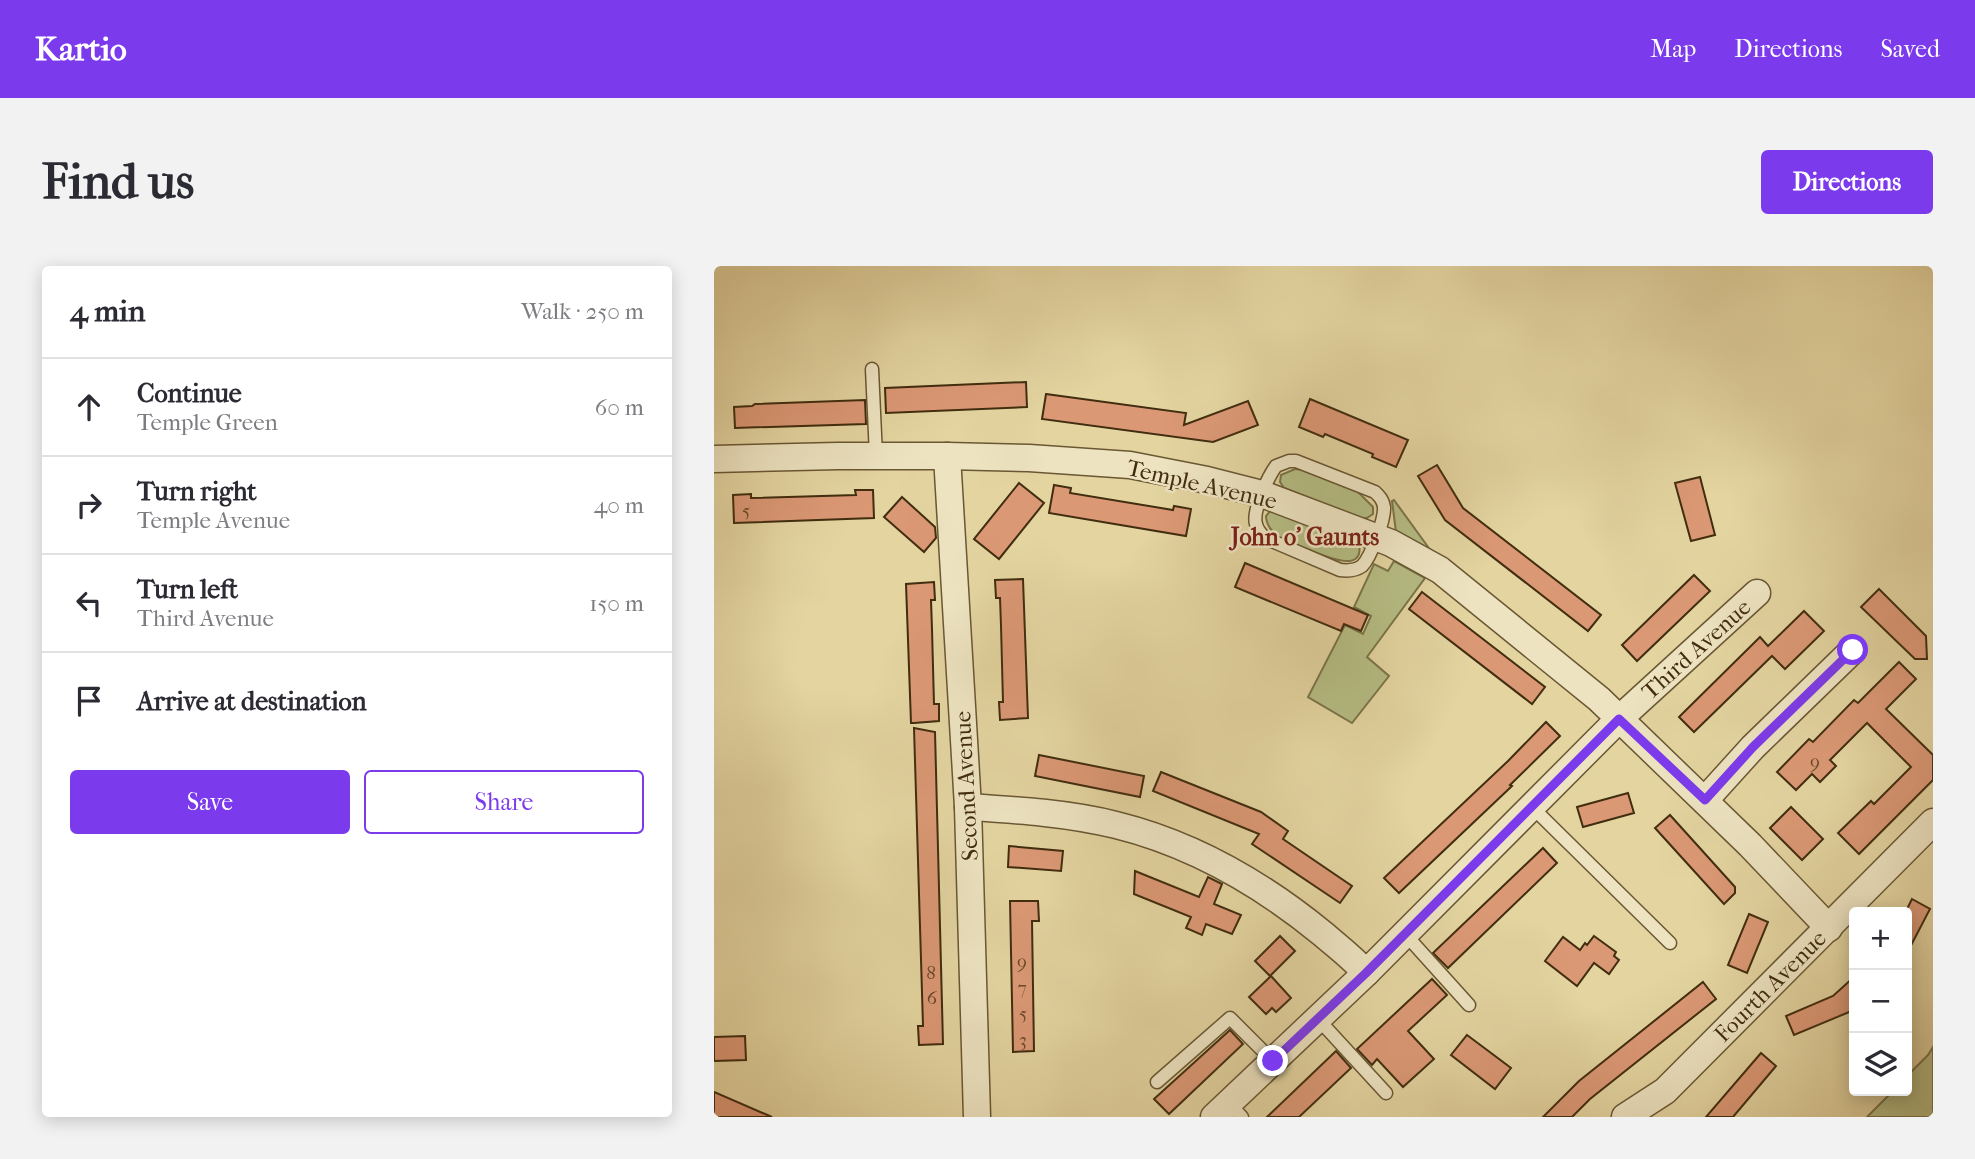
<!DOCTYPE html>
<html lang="en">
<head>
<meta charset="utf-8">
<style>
  :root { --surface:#fff; --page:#f2f2f3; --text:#2b2b33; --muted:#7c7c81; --line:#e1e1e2; --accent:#7c3aed }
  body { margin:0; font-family:"IM FELL French Canon",serif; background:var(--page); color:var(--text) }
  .controls { position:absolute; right:21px; bottom:21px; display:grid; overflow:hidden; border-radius:7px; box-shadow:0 4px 18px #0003 }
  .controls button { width:63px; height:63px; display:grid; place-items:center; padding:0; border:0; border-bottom:2px solid var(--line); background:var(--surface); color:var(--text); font:35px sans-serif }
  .stop { position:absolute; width:21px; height:21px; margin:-16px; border:5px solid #7c3aed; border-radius:50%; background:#fff }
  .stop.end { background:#7c3aed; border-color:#fff; box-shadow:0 2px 7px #0008 }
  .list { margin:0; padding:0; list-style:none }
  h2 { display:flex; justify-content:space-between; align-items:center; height:91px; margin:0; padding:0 28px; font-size:30px }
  h2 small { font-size:23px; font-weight:400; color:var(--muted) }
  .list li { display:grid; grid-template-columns:46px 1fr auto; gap:21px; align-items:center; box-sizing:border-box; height:98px; padding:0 28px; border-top:2px solid var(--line) }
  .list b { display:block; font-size:26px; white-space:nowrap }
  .list p { margin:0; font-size:23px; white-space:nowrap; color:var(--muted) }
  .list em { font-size:23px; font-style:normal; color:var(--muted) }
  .actions { display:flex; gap:14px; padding:21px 28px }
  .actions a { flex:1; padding:16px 0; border:2px solid var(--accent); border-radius:7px; text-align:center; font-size:24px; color:var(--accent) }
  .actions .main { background:var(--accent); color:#fff }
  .icon { flex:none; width:38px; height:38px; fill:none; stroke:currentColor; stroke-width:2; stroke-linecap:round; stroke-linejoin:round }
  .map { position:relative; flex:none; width:1219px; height:851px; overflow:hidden; border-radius:7px }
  header { display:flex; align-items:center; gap:42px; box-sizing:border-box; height:98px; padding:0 35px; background:var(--accent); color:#fff }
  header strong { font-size:33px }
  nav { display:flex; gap:38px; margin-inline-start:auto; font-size:24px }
  .intro { display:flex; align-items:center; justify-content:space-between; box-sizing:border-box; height:168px; padding:0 42px }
  h1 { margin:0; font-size:49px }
  .button { padding:18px 32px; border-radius:7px; background:var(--accent); color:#fff; font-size:24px; font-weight:700 }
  main { display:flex; gap:42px; padding:0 42px }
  aside { flex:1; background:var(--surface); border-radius:7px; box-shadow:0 4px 18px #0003 }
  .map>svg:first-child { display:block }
  .green { fill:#b5bc83; stroke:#7b7449; stroke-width:2 }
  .building { fill:#db9875; stroke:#412d0f; stroke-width:2 }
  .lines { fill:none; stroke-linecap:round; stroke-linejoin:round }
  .service-casing { stroke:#6a5733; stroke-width:15 }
  .minor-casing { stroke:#6a5733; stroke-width:29 }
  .service { stroke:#ede3c1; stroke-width:12 }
  .minor { stroke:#ede3c1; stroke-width:26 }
  .route { stroke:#7c3aed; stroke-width:9 }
  .labels { text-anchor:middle; stroke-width:5; stroke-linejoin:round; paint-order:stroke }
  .number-label { font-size:19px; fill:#684828 }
  .street-label { font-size:23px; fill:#412d0f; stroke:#ede3c1 }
  .neighbourhood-label { font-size:24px; font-weight:bold; fill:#7a1f14; stroke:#ede3c1 }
</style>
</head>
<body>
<header>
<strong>Kartio</strong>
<nav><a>Map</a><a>Directions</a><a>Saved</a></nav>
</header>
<div class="intro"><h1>Find us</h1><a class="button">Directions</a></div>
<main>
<aside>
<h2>4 min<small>Walk · 250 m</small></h2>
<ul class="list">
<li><svg class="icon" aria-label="ahead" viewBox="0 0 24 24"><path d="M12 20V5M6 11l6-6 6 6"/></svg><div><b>Continue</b><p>Temple Green</p></div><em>60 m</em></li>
<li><svg class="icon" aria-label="right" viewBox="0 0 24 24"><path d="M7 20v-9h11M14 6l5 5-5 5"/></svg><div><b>Turn right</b><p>Temple Avenue</p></div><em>40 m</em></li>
<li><svg class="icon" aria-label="left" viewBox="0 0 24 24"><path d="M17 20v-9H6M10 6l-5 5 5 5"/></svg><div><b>Turn left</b><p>Third Avenue</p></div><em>150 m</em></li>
<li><svg class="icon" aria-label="arrive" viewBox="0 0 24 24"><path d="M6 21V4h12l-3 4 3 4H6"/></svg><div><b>Arrive at destination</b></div></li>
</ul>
<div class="actions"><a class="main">Save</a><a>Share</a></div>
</aside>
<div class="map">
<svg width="1219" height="851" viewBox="0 0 1219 851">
  <rect width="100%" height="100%" fill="#e3d4a0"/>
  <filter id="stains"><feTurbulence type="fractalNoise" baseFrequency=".00286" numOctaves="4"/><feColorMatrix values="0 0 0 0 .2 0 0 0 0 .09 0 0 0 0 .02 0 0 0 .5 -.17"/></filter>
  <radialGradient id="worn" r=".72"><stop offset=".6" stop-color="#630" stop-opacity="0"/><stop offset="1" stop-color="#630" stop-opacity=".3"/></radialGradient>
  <g class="green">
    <path d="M581,203L589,204L643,225L659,241V248L653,252H645L570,222L566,216L567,209Z"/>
    <path d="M680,234L717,285L682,266L678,235Z"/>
    <path d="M557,244L645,278C651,310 606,288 593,283C584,280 574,277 566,272C558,267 552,258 552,250Z"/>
    <path d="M680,295L711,312L653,391L675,410L638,457L594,431L631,359L649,368L657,350L640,341L660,298L674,305Z"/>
    <path d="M1219,781V851H1153L1179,825H1193V810L1214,789Z"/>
  </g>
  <g class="building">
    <path d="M312,116L313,141L172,147L171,122Z"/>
    <path d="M332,128L472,147L470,159L534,135L544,159L499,176L328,153Z"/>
    <path d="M596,133L694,174L682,201L658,191L659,188L611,168L609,171L585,161Z"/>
    <path d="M151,134L152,158L21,162L20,141L38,140L41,138Z"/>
    <path d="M723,199L749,242L887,349L874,365L731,254L704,210Z"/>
    <path d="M986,211L1001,269L977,275L961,217Z"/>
    <path d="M305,217L330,237L285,293L260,273Z"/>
    <path d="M340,219L357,222L356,227L459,244L460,240L477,243L472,270L335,247Z"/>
    <path d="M141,224H159L160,252L20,257L19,229L37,228V232L142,229Z"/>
    <path d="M188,231L221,261L222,272L210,286L170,251Z"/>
    <path d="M531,297L654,349L647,365L630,358L627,365L521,321Z"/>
    <path d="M980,309L996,325L923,395L908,379Z"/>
    <path d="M309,313L314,452L286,454L285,436H289L287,360L286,332H282L281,314Z"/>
    <path d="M220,316L221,334H217L218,363L220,438H225V455L200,457H197L192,318Z"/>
    <path d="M1165,323L1212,370L1213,393H1201L1147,341Z"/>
    <path d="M708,326L831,421L818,438L695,343Z"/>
    <path d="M1090,345L1110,365L1071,403L1058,390L980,466L965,451L1046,371L1054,380Z"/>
    <path d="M1185,396L1202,413L1172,443L1219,489V514L1145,588L1124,567L1157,535L1160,538L1197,501L1153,457L1116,494L1122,500L1106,516L1098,508L1082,524L1063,506L1095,473L1099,476L1140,434L1144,437Z"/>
    <path d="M832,456L846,470L796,519L798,520L685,627L670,612L794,495Z"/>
    <path d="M200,462L221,466L229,778L205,779L204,760H209Z"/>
    <path d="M325,489L430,510L426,531L321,510Z"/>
    <path d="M447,506L547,546L574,565L569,573L638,620L626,637L538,578L545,568L439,525Z"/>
    <path d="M914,527L920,547L869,561L863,541Z"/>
    <path d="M1077,541L1109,573L1088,594L1056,562Z"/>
    <path d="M956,549L1021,621V627L1010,638L941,562Z"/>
    <path d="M295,580L349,585L347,605L294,601Z"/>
    <path d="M829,582L843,597L734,702L719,687Z"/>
    <path d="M421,605L485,631L494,611L508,618L500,638L527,649L518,668L492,658L488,669L472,662L477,651L420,628Z"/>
    <path d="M1198,633L1216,643L1193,687V643Z"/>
    <path d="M296,635H324L325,655H318L320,785L299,786Z"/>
    <path d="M1035,648L1054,656L1033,707L1014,699Z"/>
    <path d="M566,670L581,685L556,710L541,695Z"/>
    <path d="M880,670L902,686L900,690L905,694L895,708L880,697L863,720L831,695L849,671L866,684L871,677L873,679Z"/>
    <path d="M557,710L577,732L562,746L558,742L552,748L535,731Z"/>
    <path d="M1140,711V744L1080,769L1072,750L1119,730Z"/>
    <path d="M718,713L733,729L694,765L720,793L689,821L663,793L658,799L643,783Z"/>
    <path d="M989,716L1002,733L876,833L858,851H829L865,815Z"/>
    <path d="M516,764L529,778L455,848L440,833Z"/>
    <path d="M753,769L797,802L781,823L737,789Z"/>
    <path d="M31,770L32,794L0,795V771Z"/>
    <path d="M622,785L637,802L585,851H553Z"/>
    <path d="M1047,787L1062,800L1019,851H992Z"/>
    <path d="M0,826L58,851H0Z"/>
  </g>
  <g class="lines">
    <defs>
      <g id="service">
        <path d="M158,103L162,190"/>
        <path d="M575,195H582L661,226C666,231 669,234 670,241C671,253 657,291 648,300C641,305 634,305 626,304L551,272C547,268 543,264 542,258C538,245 554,211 562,200Z"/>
        <path d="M818,541L956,677"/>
        <path d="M691,668L755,739"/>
        <path d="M604,753L672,827"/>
        <path d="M443,816L516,752L559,795"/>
        <path d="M515,837L528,851"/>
      </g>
      <g id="minor">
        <path d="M233,190L254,541L263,851"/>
        <path d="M0,193L124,190H233L315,192L416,199L493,214L548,228L677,277L726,304L885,433L1036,579L1115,662"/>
        <path d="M991,534L1039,481L1139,384"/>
        <path d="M254,541C303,544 354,547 402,559C479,578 548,618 609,668C624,681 639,692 652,707"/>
        <path d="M500,851L652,707L905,453L1043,327"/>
        <path d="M911,851L951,825L1219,556"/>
      </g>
    </defs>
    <use href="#service" class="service-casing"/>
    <use href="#minor" class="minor-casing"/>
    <use href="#service" class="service"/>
    <use href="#minor" class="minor"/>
  </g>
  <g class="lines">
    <path class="route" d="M559,795L652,707L905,453L991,534L1039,481L1139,384"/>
  </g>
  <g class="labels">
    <g class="number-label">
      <text x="32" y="251">5</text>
      <text x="1101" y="502">9</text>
      <text x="308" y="702">9</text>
      <text x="217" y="713">8</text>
      <text x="308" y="728">7</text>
      <text x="218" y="738">6</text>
      <text x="309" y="754">5</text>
      <text x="309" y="780">3</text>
    </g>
    <g class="street-label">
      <text transform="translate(488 218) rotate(13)" y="8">Temple Avenue</text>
      <text transform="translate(982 383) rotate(-42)" y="8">Third Avenue</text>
      <text transform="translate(252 520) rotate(-93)" y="8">Second Avenue</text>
      <text transform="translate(1056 720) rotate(-45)" y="8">Fourth Avenue</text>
    </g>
    <g class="neighbourhood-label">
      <text x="591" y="279">John o' Gaunts</text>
    </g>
  </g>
  <rect width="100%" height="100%" filter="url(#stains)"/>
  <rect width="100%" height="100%" fill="url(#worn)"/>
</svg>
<div class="controls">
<button>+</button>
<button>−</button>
<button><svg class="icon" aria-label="layers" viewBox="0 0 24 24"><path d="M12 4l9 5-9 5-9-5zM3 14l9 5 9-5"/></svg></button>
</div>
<div class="stop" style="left:1139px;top:384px"></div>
<div class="stop end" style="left:559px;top:795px"></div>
</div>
</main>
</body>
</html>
